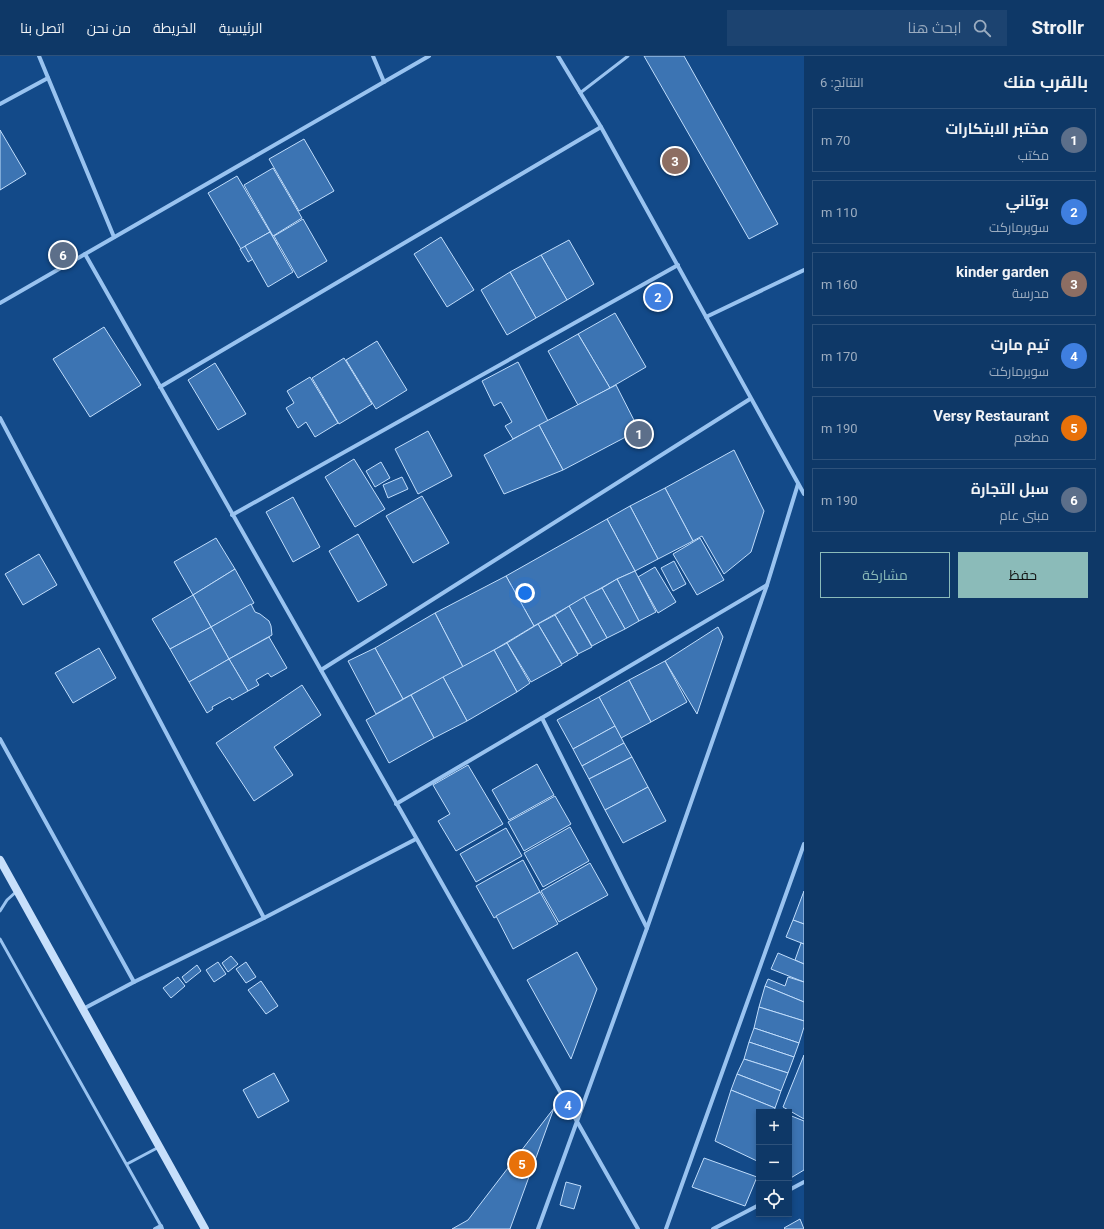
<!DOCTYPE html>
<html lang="ar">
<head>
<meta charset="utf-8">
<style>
  :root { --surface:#0e3867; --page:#1c4370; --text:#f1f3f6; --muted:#9bacc0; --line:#2e527b; --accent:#8bbbb9 }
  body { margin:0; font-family:Roboto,Cairo,sans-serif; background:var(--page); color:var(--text); direction:rtl }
  .controls { position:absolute; right:12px; bottom:12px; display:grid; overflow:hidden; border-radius:0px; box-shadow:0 2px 6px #0003 }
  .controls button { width:36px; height:36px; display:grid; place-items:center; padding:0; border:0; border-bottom:1px solid var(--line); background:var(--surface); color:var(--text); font:20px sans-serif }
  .you { position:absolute; left:525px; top:537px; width:14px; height:14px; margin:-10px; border:3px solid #fff; border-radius:50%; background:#1a73e8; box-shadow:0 0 0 6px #1a73e833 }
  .badge { display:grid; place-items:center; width:26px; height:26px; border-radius:50%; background:var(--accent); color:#fff; font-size:13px; font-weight:700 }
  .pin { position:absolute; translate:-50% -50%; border:2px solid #fff; box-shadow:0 1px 4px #0006 }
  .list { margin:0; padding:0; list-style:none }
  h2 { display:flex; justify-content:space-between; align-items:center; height:52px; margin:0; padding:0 16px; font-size:17px }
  h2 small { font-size:13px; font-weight:400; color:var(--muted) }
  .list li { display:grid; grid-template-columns:26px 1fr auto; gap:12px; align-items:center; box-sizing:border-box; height:64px; margin:0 8px 8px; padding:0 8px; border:1px solid var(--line); border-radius:0px }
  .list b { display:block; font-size:15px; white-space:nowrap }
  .list p { margin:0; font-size:13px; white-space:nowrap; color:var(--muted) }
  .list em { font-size:13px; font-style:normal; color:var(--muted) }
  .actions { display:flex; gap:8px; padding:12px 16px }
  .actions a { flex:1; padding:9px 0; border:1px solid var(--accent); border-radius:0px; text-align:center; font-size:14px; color:var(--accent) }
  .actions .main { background:var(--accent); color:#111 }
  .icon { flex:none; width:22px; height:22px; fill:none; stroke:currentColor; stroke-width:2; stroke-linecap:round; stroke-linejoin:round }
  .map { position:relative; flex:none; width:804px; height:1173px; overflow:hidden; direction:ltr }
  header { display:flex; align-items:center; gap:24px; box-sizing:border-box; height:56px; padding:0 20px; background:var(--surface); border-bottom:1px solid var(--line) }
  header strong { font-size:19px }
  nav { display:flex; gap:22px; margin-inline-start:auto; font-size:14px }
  .search { width:280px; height:36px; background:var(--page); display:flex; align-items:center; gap:10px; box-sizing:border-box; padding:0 14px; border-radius:0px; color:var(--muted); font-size:15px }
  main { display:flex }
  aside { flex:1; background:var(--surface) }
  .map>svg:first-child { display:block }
  .building { fill:#3c74b3; stroke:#c0ddfc }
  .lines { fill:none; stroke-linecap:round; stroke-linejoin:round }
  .lane { stroke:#99c3f0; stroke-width:3 }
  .street { stroke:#99c3f0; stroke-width:4 }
  .secondary { stroke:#c7dffb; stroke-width:8 }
</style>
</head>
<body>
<header>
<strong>Strollr</strong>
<div class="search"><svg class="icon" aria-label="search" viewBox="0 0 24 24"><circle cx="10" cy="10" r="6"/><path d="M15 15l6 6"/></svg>ابحث هنا</div>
<nav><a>الرئيسية</a><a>الخريطة</a><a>من نحن</a><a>اتصل بنا</a></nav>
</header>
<main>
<aside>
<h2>بالقرب منك<small>النتائج: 6</small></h2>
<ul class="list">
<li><span class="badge" style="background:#5c6f8a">1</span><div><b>مختبر الابتكارات</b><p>مكتب</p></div><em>70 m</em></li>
<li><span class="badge" style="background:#3f7fe0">2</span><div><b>بوتاني</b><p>سوبرماركت</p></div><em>110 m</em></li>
<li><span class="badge" style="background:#8d6e63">3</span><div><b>kinder garden</b><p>مدرسة</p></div><em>160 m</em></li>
<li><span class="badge" style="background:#3f7fe0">4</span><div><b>تيم مارت</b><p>سوبرماركت</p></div><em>170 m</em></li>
<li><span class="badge" style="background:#e8710a">5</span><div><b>Versy Restaurant</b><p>مطعم</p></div><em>190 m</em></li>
<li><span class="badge" style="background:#5c6f8a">6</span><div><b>سبل التجارة</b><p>مبنى عام</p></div><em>190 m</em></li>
</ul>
<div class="actions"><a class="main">حفظ</a><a>مشاركة</a></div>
</aside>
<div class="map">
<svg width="804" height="1173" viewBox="0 0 804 1173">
  <rect width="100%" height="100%" fill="#134a89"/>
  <g class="building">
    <path d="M644,0H684L778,168L749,183Z"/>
    <path d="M0,74L26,118L0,134Z"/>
    <path d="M304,83L334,135L299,155L269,103Z"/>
    <path d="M273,112L302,162L273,180L244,129Z"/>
    <path d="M237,120L270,176L241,193L208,137Z"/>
    <path d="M303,163L327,205L298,222L274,180Z"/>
    <path d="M270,176L278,189L248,206L240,193Z"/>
    <path d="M270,176L293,216L268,231L245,190Z"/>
    <path d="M441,181L474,234L447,251L414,198Z"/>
    <path d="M569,184L594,228L567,244L541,199Z"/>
    <path d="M541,199L567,244L536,262L510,216Z"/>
    <path d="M510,216L536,262L507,279L481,234Z"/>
    <path d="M615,257L646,311L610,332L578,278Z"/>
    <path d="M104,271L141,329L90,361L53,303Z"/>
    <path d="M578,278L610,332L578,349L548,295Z"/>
    <path d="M377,285L407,334L376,353L346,304Z"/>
    <path d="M344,302L372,348L339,368L312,322Z"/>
    <path d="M518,306L548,365L513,383L505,370L512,366L501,346L494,350L482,325Z"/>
    <path d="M215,307L246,358L218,374L188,324Z"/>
    <path d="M310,321L338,367L315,381L306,366L298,372L286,352L294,347L287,335Z"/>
    <path d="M616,329L639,374L563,414L539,369Z"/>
    <path d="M539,369L563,414L504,438L484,399Z"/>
    <path d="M428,375L452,420L418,438L395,393Z"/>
    <path d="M734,394L764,455L751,496L724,518L702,480L693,485L665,432Z"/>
    <path d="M354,403L385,453L355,471L325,421Z"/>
    <path d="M381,406L390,422L375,431L366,415Z"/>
    <path d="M402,421L408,433L388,442L383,429Z"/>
    <path d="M665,432L693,485L658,503L630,450Z"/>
    <path d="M422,440L449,487L413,507L386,460Z"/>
    <path d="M293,441L320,491L293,506L266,456Z"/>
    <path d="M630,450L658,503L635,515L607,463Z"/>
    <path d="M607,463L635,515L617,523L534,570L506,520Z"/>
    <path d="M358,478L387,529L358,546L329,495Z"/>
    <path d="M216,482L235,513L193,539L174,506Z"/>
    <path d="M700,482L724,524L697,539L673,498Z"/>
    <path d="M39,498L57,529L23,549L5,518Z"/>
    <path d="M674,505L686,528L673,535L661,512Z"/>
    <path d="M655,511L676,546L658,557L638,521Z"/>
    <path d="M235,513L254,547L211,571L193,539Z"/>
    <path d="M635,515L656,556L639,565L617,523Z"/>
    <path d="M506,520L534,570L494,594L463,611L435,557Z"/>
    <path d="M617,523L639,565L625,573L602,532Z"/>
    <path d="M602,532L625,573L607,582L584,541Z"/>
    <path d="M193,539L211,571L170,593L152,563Z"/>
    <path d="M584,541L607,582L592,590L569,550Z"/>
    <path d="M251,548L255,556L260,558L269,565L271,570L272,579L229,603L211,571Z"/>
    <path d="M569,550L592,591L578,598L555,559Z"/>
    <path d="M435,557L463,611L403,643L375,592Z"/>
    <path d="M555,559L578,599L562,608L538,568Z"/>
    <path d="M538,568L562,609L531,626L507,587Z"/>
    <path d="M211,571L229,603L189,626L170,593Z"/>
    <path d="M718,571L723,581L697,658L665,605Z"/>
    <path d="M269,581L287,612L271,621L268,617L256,624L259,629L248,635L229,603Z"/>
    <path d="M507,587L530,627L517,636L494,594Z"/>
    <path d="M99,592L116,622L73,647L55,617Z"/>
    <path d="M375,592L403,643L376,658L348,605Z"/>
    <path d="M494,594L517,636L467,665L443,621Z"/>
    <path d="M229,603L248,635L232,644L230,641L212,651L213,653L207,657L189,626Z"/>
    <path d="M665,605L687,646L651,666L629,624Z"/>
    <path d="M443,621L467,665L434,682L411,639Z"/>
    <path d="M629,624L651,666L621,682L599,641Z"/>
    <path d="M302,629L321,659L274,691L293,719L254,745L216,687Z"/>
    <path d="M411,639L434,682L389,707L366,664Z"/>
    <path d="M599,641L615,670L573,693L557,664Z"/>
    <path d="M615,670L624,687L582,710L573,693Z"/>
    <path d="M624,687L632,701L589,723L582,710Z"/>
    <path d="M632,701L648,731L605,754L589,723Z"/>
    <path d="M537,708L554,739L509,764L492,734Z"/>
    <path d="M468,709L503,768L456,795L438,765L450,758L433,729Z"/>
    <path d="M648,731L666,765L623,787L605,754Z"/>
    <path d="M555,740L571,768L524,795L508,766Z"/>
    <path d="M570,771L589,805L543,831L524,797Z"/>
    <path d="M506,772L522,800L476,826L460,798Z"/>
    <path d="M523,804L540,836L494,862L476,830Z"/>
    <path d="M590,807L608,839L559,866L541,835Z"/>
    <path d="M804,835V868L793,864Z"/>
    <path d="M540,836L558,868L513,893L496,860Z"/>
    <path d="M793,864L804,868V888L786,881Z"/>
    <path d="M801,887L804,888V908L795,904Z"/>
    <path d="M577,896L597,933L571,1003L527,924Z"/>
    <path d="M778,897L804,908V926L771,913Z"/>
    <path d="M231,900L238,908L228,916L222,907Z"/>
    <path d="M218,906L226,918L214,926L206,914Z"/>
    <path d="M246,906L256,921L246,927L236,913Z"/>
    <path d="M197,909L201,915L186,927L182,921Z"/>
    <path d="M178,921L185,930L171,942L163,932Z"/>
    <path d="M788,921L804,926V946L765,930L768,923L785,930Z"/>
    <path d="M261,925L278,950L266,958L248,934Z"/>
    <path d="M765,930L804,946V965L759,951Z"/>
    <path d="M759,951L804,965V971L799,987L754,972Z"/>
    <path d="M754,972L799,987L794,1001L749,986Z"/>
    <path d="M749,986L794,1001L788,1017L744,1003Z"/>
    <path d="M804,999V1063L783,1051Z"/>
    <path d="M744,1003L788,1017L781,1035L737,1018Z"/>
    <path d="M274,1017L289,1045L258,1062L243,1034Z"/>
    <path d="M737,1018L781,1035L775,1052L731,1034Z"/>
    <path d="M731,1034L775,1052L774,1056H759V1099L757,1105L715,1085Z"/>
    <path d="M554,1052L510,1173H452L468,1164Z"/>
    <path d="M789,1059L804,1065V1114L789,1123Z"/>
    <path d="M704,1102L757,1121L745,1150L692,1131Z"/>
    <path d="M566,1126L581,1130L574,1153L560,1149Z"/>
    <path d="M800,1163L804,1173H785L784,1172Z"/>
  </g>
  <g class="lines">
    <g class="lane">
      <path d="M580,37L628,0"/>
      <path d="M0,855L7,844L17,835"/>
      <path d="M0,883L161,1170"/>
      <path d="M127,1108L159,1091"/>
    </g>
    <g class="street">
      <path d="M39,0L114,181"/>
      <path d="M373,0L384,26"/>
      <path d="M558,0L601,71L804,438"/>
      <path d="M0,48L48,22"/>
      <path d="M85,198L638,1173"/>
      <path d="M0,247L429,0"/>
      <path d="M706,261L804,214"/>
      <path d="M160,331L601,71"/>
      <path d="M0,362L264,862"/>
      <path d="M232,459L678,209"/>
      <path d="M321,614L750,343"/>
      <path d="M542,662L647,872"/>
      <path d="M0,683L134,926"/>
      <path d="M396,748L767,529"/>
      <path d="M83,953L134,926L264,862L416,783"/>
      <path d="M789,1134L804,1126"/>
      <path d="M155,1173L161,1170L162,1173"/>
      <path d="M538,1173L647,872L767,529L798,428"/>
      <path d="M666,1173L804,788"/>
      <path d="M713,1173L759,1149"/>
    </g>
    <path class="secondary" d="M0,804L205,1173"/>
  </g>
</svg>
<div class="controls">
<button>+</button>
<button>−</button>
<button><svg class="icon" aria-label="locate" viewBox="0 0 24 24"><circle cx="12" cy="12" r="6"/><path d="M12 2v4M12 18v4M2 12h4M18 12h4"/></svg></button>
</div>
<div class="you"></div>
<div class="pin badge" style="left:639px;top:378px;background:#5c6f8a">1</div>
<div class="pin badge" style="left:658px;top:241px;background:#3f7fe0">2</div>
<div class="pin badge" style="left:675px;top:105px;background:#8d6e63">3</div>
<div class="pin badge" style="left:568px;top:1049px;background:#3f7fe0">4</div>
<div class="pin badge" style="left:522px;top:1108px;background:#e8710a">5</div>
<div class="pin badge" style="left:63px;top:199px;background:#5c6f8a">6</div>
</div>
</main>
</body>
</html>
